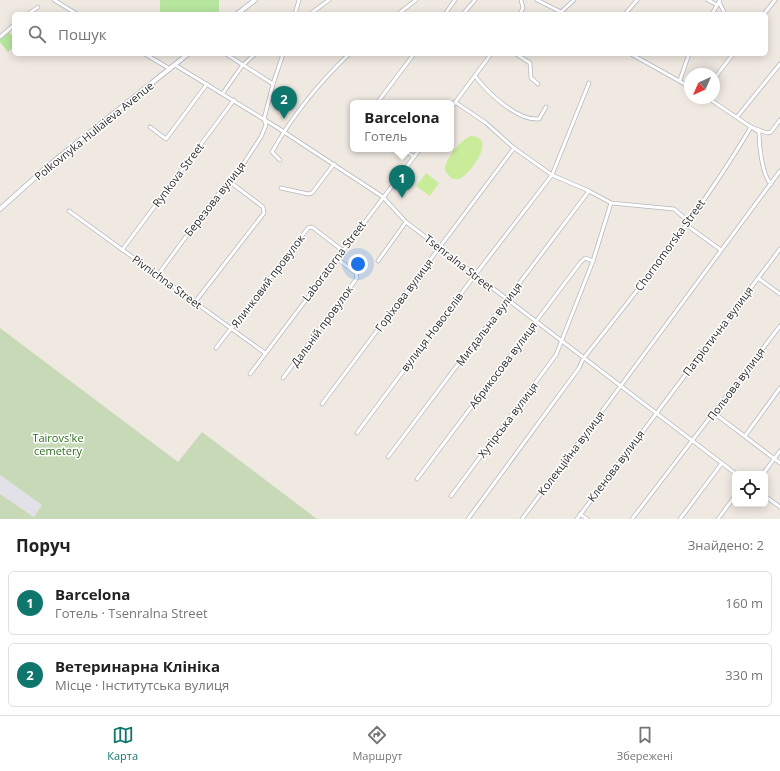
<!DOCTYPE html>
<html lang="uk">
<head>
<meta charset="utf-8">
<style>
  :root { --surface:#fff; --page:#f2f2f2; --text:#222; --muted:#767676; --line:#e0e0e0; --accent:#0f766e }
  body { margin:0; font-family:"Open Sans",sans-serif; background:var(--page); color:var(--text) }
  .controls { position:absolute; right:12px; bottom:12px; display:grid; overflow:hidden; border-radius:6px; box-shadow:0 2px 10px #0003 }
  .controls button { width:36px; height:36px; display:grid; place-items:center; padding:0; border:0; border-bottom:1px solid var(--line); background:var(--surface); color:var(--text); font:20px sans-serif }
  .compass { position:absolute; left:684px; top:68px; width:36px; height:36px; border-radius:50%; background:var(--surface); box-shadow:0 2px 10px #0003; rotate:225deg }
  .you { position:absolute; left:358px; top:264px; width:14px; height:14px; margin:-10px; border:3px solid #fff; border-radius:50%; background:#1a73e8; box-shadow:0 0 0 6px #1a73e833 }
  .badge { display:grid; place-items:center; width:26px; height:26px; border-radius:50%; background:var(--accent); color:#fff; font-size:13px; font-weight:700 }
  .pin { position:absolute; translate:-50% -33px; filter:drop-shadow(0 1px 2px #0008) }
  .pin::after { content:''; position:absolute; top:21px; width:14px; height:12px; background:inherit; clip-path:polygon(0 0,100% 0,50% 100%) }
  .popup { position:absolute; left:350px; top:100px; width:104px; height:52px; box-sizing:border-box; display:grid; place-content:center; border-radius:6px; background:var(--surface); filter:drop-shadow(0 1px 3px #0005); font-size:13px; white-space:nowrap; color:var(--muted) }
  .popup b { font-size:15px; color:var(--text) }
  .popup::after { content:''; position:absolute; left:50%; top:100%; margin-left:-8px; border:8px solid transparent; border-top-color:var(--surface) }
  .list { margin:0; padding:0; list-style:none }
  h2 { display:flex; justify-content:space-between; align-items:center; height:52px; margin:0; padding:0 16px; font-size:17px }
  h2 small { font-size:13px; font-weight:400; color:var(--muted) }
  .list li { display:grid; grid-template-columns:26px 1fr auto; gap:12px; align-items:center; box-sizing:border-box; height:64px; margin:0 8px 8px; padding:0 8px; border:1px solid var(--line); border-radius:6px }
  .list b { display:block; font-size:15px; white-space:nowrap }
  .list p { margin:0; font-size:13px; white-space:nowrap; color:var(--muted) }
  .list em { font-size:13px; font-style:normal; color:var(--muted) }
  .icon { flex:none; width:22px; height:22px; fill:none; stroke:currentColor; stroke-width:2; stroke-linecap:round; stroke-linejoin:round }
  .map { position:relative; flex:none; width:780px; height:519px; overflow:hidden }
  .search { position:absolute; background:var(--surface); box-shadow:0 2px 10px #0003; left:12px; right:12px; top:12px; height:44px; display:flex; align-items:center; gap:10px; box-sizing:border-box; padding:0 14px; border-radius:6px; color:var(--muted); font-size:15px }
  .sheet { height:196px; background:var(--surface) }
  nav { display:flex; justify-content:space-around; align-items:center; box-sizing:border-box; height:56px; border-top:1px solid var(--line); background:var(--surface); font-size:11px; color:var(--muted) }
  nav a { display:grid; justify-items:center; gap:2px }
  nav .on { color:var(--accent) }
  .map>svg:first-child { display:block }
  .industrial { fill:#e3e1e8 }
  .green { fill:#b6e59e }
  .cemetery { fill:#c8d9b8 }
  .pitch { fill:#c9ec9a }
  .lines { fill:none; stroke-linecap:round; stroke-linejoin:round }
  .minor-casing { stroke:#b4b7c1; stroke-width:4.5 }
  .secondary-casing { stroke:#b4b7c1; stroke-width:5.5 }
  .minor { stroke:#fff; stroke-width:3 }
  .secondary { stroke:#fff; stroke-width:4 }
  .labels { text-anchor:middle; stroke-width:3; stroke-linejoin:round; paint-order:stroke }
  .street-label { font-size:11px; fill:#2e2e2e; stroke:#fff }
  .park-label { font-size:11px; fill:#2c6e1b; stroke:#fff }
</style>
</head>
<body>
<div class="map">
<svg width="780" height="519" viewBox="0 0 780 519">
  <rect width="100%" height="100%" fill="#efe9e1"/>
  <path class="industrial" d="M0,475L42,505L35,517L0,494Z"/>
  <g class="green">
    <rect x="160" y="0" width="59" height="14"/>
    <path d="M9,32L14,38V47L8,52L0,42V39Z"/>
  </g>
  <path class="cemetery" d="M0,328L178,462L202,432L317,519H0V494L34,517L42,505L0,475Z"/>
  <g class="pitch">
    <path d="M471,136C498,137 470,174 461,178C457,180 455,179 451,178L445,171C444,160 461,139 471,136Z"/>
    <path d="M426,173L439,183L430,196L416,186Z"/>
  </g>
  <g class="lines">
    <defs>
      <g id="minor">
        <path d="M54,0L77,14"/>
        <path d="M537,0L561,12L574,0"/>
        <path d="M708,0L717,5"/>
        <path d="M719,2L725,14"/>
        <path d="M28,14L38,7"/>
        <path d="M295,14L299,0"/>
        <path d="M310,14L329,0"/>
        <path d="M398,14L416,0"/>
        <path d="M445,14L455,0"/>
        <path d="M463,14L475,0"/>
        <path d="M520,14L523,8L521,0"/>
        <path d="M625,14L637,0"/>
        <path d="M712,14L720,0"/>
        <path d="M764,14L775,0"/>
        <path d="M0,37L14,25"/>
        <path d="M145,54L170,69"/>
        <path d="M226,54L273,84"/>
        <path d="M516,54L530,63L531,78L538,84"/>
        <path d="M631,54L690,87"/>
        <path d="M175,65L278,128L383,197L406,222L736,474"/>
        <path d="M475,76C487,92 517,121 539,119L546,107"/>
        <path d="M714,79L733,54"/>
        <path d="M680,80L689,54"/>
        <path d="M223,93L242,66L255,54"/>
        <path d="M708,98L751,127L767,133L771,132L780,120"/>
        <path d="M455,102L486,123L514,148L552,175L589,191L611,203L674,209L688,221"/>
        <path d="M377,103L414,54"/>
        <path d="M451,108L491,54"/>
        <path d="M737,117L780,64"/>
        <path d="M150,127L166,139L207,84"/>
        <path d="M403,149L414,157"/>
        <path d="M280,160L272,152C292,116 319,83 349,54"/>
        <path d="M281,188L308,194L312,193L334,164"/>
        <path d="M69,211L265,353"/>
        <path d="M685,224L721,250"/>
        <path d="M122,250L234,100"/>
        <path d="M378,261L406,222"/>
        <path d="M157,276L213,200L240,169L261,137L266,125L264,119L273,84L283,54"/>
        <path d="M758,278L780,294"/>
        <path d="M195,302L264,213L263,207L230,182"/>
        <path d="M216,348L308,228L312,227L342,250"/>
        <path d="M250,374L420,149"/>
        <path d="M283,378L357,278L356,273L336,258"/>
        <path d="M322,404L514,148"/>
        <path d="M714,413L780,463"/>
        <path d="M357,433L475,275L552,175L589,83"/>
        <path d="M745,436L780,388"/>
        <path d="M388,457L589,191"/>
        <path d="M763,474L780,451"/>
        <path d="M417,479L580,263L585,258L593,261"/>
        <path d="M451,496L556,355L593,261L611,203"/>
        <path d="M765,496L780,507"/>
        <path d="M580,514L587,519"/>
        <path d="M468,519L579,368L583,359C642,285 703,208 751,127L759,132C759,145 762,175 771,184"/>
        <path d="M522,519L780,171"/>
        <path d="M577,519L780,249"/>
        <path d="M632,519L780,326"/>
        <path d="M680,519L722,463"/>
        <path d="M718,519L735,496"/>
      </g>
      <g id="secondary">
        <path d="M237,14L255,0"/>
        <path d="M0,209L48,166L188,54"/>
      </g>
    </defs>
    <use href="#minor" class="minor-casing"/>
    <use href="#secondary" class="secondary-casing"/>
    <use href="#minor" class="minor"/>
    <use href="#secondary" class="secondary"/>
  </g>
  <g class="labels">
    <g class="street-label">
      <text transform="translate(94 131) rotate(-39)" y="4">Polkovnyka Huliaieva Avenue</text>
      <text transform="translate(178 175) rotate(-53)" y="4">Rynkova Street</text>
      <text transform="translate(215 199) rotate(-52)" y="4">Березова вулиця</text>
      <text transform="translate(670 245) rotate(-54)" y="4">Chornomorska Street</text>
      <text transform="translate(334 261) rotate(-53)" y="4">Laboratorna Street</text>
      <text transform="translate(459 263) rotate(38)" y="4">Tsenralna Street</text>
      <text transform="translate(268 281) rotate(-53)" y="4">Ялинковий провулок</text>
      <text transform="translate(167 282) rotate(36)" y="4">Pivnichna Street</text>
      <text transform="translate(404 295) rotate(-53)" y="4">Горіхова вулиця</text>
      <text transform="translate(489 324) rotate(-53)" y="4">Мигдальна вулиця</text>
      <text transform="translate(322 326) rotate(-54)" y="4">Дальній провулок</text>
      <text transform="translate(718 331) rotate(-53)" y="4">Патріотична вулиця</text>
      <text transform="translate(432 332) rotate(-53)" y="4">вулиця Новоселів</text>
      <text transform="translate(503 365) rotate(-53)" y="4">Абрикосова вулиця</text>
      <text transform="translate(736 384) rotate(-53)" y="4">Польова вулиця</text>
      <text transform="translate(508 420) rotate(-53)" y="4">Хутірська вулиця</text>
      <text transform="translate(571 453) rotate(-53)" y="4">Колекційна вулиця</text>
      <text transform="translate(616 466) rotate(-53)" y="4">Кленова вулиця</text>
    </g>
    <g class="park-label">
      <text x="58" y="442">Tairovs'ke<tspan x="58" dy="13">cemetery</tspan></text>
    </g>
  </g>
</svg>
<div class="controls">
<button><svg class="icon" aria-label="locate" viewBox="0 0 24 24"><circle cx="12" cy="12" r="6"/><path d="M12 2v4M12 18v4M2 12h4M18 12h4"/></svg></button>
</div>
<svg class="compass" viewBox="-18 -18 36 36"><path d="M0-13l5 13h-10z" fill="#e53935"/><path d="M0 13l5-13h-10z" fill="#767676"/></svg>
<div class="you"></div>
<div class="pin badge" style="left:402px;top:198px">1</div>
<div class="popup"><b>Barcelona</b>Готель</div>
<div class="pin badge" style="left:284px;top:119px">2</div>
<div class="search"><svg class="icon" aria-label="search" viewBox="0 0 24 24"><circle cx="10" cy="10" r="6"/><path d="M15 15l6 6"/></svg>Пошук</div>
</div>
<section class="sheet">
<h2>Поруч<small>Знайдено: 2</small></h2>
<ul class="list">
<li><span class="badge">1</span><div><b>Barcelona</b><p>Готель · Tsenralna Street</p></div><em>160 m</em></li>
<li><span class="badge">2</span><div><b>Ветеринарна Клініка</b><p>Місце · Інститутська вулиця</p></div><em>330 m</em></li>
</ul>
</section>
<nav>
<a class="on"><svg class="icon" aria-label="map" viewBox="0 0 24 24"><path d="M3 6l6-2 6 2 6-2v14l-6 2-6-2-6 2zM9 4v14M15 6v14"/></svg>Карта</a>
<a><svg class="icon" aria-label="directions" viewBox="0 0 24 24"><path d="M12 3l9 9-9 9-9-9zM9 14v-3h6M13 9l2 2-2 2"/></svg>Маршрут</a>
<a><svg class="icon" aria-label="saved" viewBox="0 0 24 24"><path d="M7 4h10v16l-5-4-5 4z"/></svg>Збережені</a>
</nav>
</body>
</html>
